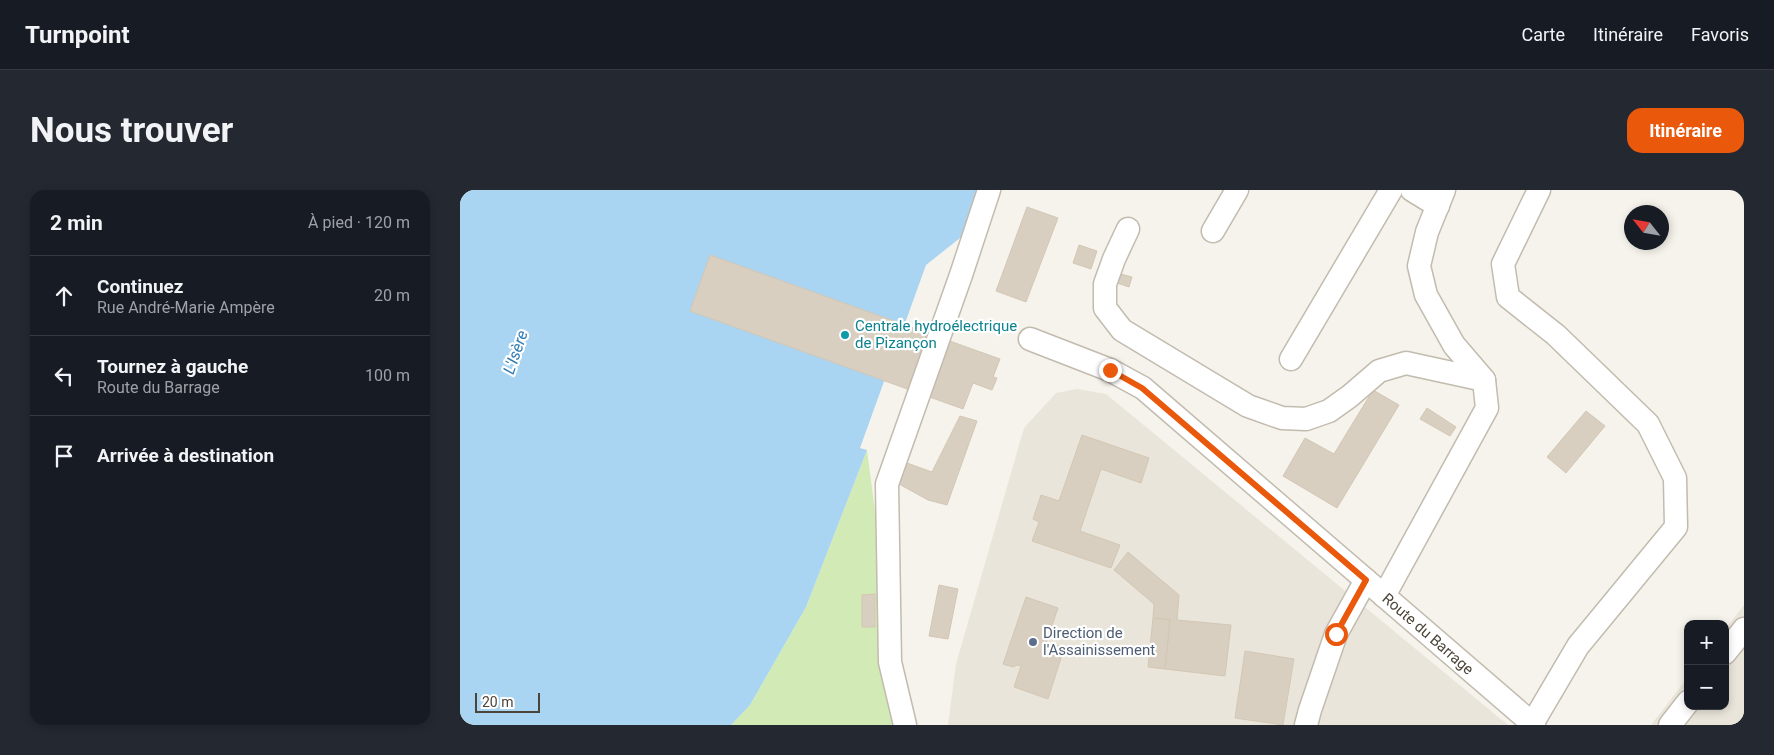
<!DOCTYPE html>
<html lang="fr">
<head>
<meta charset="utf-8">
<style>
  :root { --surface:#171b24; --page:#242831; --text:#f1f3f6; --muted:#9ea1a6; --line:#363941; --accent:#ea580c }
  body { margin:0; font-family:Roboto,sans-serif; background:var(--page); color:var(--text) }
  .controls { position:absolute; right:15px; bottom:15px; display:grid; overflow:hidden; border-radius:10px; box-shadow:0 2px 8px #0003 }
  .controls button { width:45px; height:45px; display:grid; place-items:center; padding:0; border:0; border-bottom:1px solid var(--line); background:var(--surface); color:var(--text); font:25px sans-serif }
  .compass { position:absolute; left:1164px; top:15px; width:45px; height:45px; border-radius:50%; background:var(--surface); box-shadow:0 2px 8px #0003; rotate:301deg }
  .scale { position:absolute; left:15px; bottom:12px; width:65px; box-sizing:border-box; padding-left:5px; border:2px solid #4b4439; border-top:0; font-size:14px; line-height:18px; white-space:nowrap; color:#4b4439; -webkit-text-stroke:4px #fff; paint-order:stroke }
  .stop { position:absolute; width:15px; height:15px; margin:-11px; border:4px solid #ea580c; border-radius:50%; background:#fff }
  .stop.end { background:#ea580c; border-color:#fff; box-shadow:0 1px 5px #0008 }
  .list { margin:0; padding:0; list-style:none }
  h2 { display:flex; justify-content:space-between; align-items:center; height:65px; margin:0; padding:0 20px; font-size:21px }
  h2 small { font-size:16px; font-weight:400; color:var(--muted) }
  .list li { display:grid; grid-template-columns:32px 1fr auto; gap:15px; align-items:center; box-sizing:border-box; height:80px; padding:0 20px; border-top:1px solid var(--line) }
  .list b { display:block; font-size:19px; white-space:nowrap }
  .list p { margin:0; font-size:16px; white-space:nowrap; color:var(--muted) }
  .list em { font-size:16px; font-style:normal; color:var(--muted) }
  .icon { flex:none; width:28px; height:28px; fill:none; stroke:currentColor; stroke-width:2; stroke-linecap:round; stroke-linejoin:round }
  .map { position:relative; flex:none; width:1284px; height:535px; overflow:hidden; border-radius:15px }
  header { display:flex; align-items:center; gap:30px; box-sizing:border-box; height:70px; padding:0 25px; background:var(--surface); border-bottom:1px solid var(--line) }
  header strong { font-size:24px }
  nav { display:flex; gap:28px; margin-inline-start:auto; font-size:18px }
  .intro { display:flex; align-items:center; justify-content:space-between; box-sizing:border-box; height:120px; padding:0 30px }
  h1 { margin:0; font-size:35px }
  .button { padding:12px 22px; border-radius:15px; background:var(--accent); color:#fff; font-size:18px; font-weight:700 }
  main { display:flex; gap:30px; padding:0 30px }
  aside { flex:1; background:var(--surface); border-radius:15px; box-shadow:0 2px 8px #0003 }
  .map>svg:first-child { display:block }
  .residential { fill:#eae5da }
  .green { fill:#d2eab5 }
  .water { fill:#a9d4f2 }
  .building { fill:#d8cfc1; stroke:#d3c7b4 }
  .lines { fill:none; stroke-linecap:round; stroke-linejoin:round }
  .minor-casing { stroke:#c2bbae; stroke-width:25 }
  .minor { stroke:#fff; stroke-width:22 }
  .route { stroke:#ea580c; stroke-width:6 }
  .culture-dot { fill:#0f9aa8; stroke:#fff; stroke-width:2 }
  .service-dot { fill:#5c6f8a; stroke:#fff; stroke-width:2 }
  .labels { text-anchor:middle; stroke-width:4.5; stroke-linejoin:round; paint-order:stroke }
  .culture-label { font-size:15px; fill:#0d838f; stroke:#fff; text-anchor:start }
  .service-label { font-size:15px; fill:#4e5e75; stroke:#fff; text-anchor:start }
  .street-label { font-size:15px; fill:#4b4439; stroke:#fff }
  .water-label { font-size:16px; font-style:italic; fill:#2e7ab2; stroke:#fff }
</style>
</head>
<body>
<header>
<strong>Turnpoint</strong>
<nav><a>Carte</a><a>Itinéraire</a><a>Favoris</a></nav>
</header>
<div class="intro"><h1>Nous trouver</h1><a class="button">Itinéraire</a></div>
<main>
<aside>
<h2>2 min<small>À pied · 120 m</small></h2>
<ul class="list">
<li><svg class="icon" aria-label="ahead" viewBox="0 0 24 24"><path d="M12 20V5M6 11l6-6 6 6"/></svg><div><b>Continuez</b><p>Rue André-Marie Ampère</p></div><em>20 m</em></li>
<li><svg class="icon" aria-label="left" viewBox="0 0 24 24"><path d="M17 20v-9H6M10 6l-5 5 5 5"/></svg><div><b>Tournez à gauche</b><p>Route du Barrage</p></div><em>100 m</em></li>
<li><svg class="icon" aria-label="arrive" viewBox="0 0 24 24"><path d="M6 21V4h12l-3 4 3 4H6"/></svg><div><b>Arrivée à destination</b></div></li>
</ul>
</aside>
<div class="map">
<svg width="1284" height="535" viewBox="0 0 1284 535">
  <rect width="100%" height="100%" fill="#f6f3ec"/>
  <g class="residential">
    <path d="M617,199L646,204L1048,535H488L496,474L564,238L596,203Z"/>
    <path d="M1284,415V535H1191L1228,487V516H1265V439Z"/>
  </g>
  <path class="green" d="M407,260L430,435L447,535H271L290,515L346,417Z"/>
  <path class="water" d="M0,0H520L505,44L466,75L400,258L407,260L346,417L290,515L271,535H0Z"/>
  <g class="building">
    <path d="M567,17L598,28L566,112L536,101Z"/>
    <path d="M619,55L637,61L631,79L613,73Z"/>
    <path d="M250,65L540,169L533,187L537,188L532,200L513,193L503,219L230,121Z"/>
    <path d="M661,84L672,87L669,97L657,93Z"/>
    <path d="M913,200L939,215L877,318L823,286L845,248L874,264Z"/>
    <path d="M967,218L996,237L990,246L960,229Z"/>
    <path d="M1126,221L1145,236L1106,283L1087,267Z"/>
    <path d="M500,226L517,231L487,315L468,310L439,294L447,273L472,282Z"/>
    <path d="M622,245L689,268L681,293L641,279L620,341L660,355L651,378L572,351L579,332L573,329L581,305L599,311Z"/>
    <path d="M668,362L719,405L717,430L771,435L765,486L705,479L710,430L693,428L694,414L654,380Z"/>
    <path d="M479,395L498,399L488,449L469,446Z"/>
    <path d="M415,404V437H402V405Z"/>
    <path d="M566,407L598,418L583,462L601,468L588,509L554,497L561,476L557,475L553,477L543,474Z"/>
    <path d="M693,428L710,430L705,479L688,477Z"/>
    <path d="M587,452L605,458L601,468L583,462Z"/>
    <path d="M785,461L834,469L823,535L775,528Z"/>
  </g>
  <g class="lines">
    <defs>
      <g id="minor">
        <path d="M952,0L978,16"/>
        <path d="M668,39L654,69L645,94V118L662,140L788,216L822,228L846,229L869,221L890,206L919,181L946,173L1024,190"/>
        <path d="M753,41L777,0"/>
        <path d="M570,149L650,180L683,198L1074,535"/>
        <path d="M831,169L931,0"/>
        <path d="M924,406L1027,218L1024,190L994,155L966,105L959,76L967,42L984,0"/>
        <path d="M1265,463L1284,439"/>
        <path d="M1072,534L1118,456L1216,337L1215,288L1188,234L1096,145L1048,107L1043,74L1079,0"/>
        <path d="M445,535L430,472L427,294L501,85L529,0"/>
        <path d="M846,535L850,520L876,444L906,390"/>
        <path d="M1210,535L1228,512"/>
      </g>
    </defs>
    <use href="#minor" class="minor-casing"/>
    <use href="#minor" class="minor"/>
  </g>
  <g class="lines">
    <path class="route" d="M650,180L682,198L906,390L876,444"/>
  </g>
  <circle class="culture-dot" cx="385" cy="145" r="5"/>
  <circle class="service-dot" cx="573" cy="452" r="5"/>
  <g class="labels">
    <g class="culture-label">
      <text x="395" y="141">Centrale hydroélectrique<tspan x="395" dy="17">de Pizançon</tspan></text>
    </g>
    <g class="service-label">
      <text x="583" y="448">Direction de<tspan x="583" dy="17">l'Assainissement</tspan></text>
    </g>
    <g class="street-label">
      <text transform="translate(968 444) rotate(41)" y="5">Route du Barrage</text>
    </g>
    <g class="water-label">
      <text transform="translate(55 162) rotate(-71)" y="6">L'Isère</text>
    </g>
  </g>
</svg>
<div class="controls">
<button>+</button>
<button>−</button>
</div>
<svg class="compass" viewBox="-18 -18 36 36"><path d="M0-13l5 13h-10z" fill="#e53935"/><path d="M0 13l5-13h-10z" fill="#9ea1a6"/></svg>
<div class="scale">20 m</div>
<div class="stop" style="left:876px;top:444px"></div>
<div class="stop end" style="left:650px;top:180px"></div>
</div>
</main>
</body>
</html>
